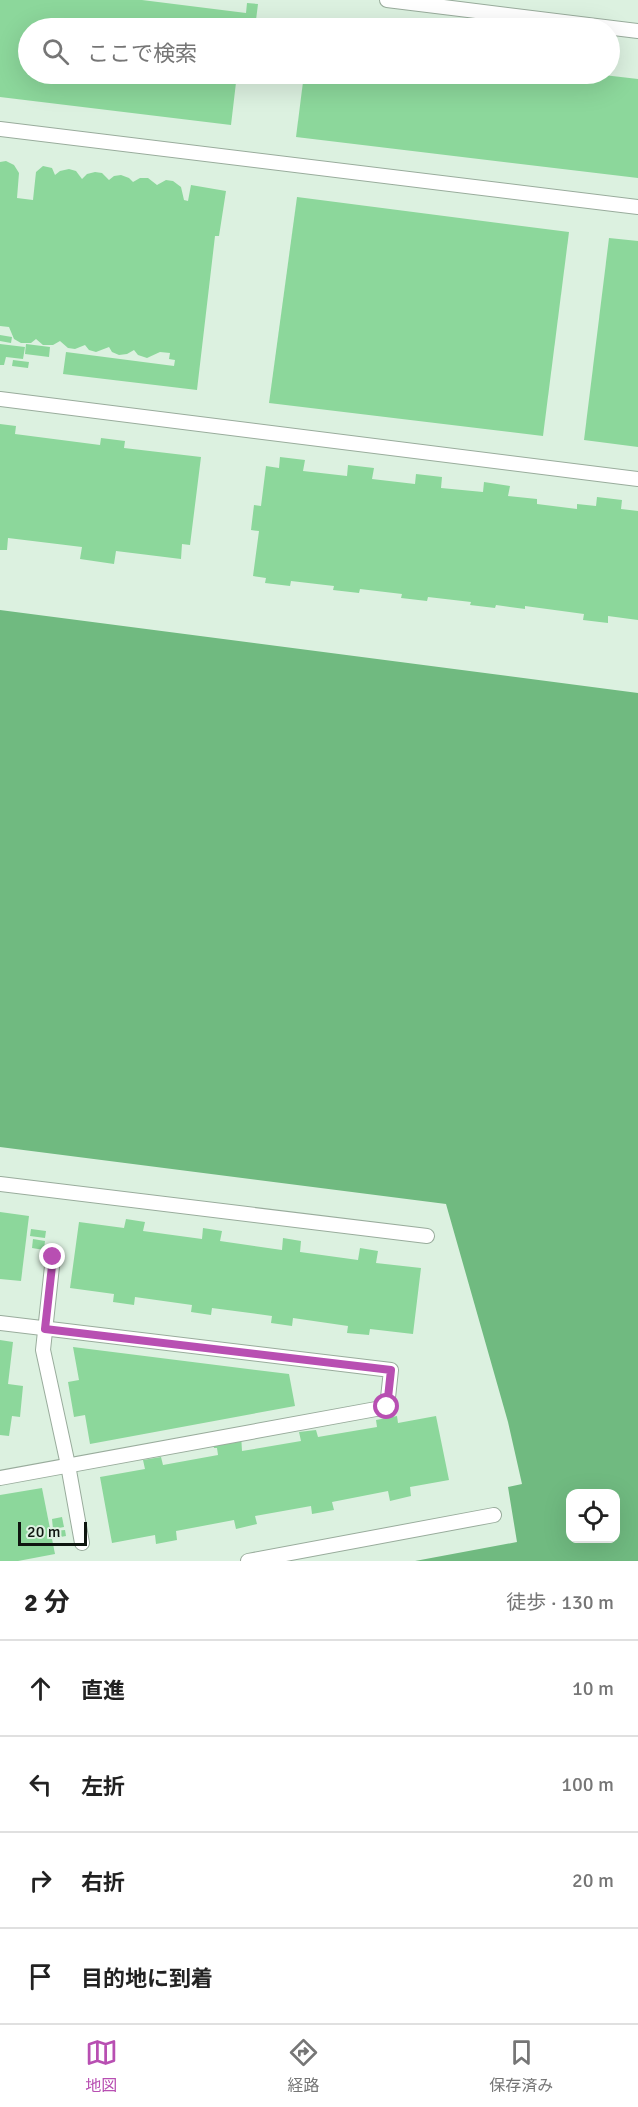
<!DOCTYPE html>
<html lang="ja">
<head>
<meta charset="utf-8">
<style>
  :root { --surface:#fff; --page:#f6f6f6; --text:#222; --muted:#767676; --line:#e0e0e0; --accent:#b84fb2 }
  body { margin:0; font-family:Signika,"Noto Sans JP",sans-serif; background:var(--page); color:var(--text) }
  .controls { position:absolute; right:18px; bottom:18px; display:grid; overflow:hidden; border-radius:12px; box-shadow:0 6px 24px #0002 }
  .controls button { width:54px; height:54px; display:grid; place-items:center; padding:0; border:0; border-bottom:2px solid var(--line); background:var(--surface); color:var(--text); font:30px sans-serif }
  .scale { position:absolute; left:18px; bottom:15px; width:69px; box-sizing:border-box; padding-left:6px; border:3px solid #0f1610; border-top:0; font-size:16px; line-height:21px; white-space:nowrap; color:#0f1610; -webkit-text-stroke:4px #dcf1e0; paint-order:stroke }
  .stop { position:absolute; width:18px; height:18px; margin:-14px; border:4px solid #b84fb2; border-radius:50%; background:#fff }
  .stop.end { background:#b84fb2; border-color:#fff; box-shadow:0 2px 6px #0008 }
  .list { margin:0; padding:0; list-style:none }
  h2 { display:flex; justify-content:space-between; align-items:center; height:78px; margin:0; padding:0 24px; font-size:26px }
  h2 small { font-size:20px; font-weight:400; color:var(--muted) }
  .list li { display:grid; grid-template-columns:39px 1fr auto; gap:18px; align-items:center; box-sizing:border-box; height:96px; padding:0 24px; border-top:2px solid var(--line) }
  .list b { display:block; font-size:22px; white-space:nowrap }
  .list em { font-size:20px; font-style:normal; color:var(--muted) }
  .icon { flex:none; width:33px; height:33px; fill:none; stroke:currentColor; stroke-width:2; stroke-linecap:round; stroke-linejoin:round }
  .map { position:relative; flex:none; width:638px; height:1561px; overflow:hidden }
  .search { position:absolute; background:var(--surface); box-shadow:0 6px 24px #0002; left:18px; right:18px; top:18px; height:66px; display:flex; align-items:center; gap:15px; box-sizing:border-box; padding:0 21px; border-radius:33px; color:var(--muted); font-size:22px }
  .sheet { height:462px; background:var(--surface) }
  nav { display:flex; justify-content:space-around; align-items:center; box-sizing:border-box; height:84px; border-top:2px solid var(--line); background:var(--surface); font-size:16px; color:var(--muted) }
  nav a { display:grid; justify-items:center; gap:3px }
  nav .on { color:var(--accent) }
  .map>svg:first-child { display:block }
  .water { fill:#70ba80; fill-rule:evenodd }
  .building { fill:#8cd79b }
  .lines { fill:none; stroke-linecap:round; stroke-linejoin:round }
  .lane-casing { stroke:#99ac9c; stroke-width:16 }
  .lane { stroke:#fff; stroke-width:14 }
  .route { stroke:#b84fb2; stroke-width:8 }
</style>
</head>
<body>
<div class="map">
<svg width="638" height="1561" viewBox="0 0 638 1561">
  <rect width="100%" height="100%" fill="#dcf1e0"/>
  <path class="water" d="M0,610L638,693V1561H415L517,1542L508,1487L522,1484L508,1422L446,1204L0,1147ZM570,1494H616V1538H570Z"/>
  <g class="building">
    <path d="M0,0H142L246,13L247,3L258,4L255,28L243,27V28H28V74H237L231,125L0,97Z"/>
    <path d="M304,74H595L638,79V178L296,137Z"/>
    <path d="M6,161L14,165L19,173L17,198L33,200L36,172L43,166L52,168L55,175L60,171L69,169L76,171L82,179L87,174L95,172L102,173L109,180L114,176L121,175L129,178L133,182L140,178H148L157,185L166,180L173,181L181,187L184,200L188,201L191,185L226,191L219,236H215L197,390L63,374L66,352L174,366L175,360L169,359L170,353L160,352L147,358L138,355L134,350L127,354L119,355L112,352L109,347L96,352L89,350L85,345L75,349L68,348L60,341L53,345H43L36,339L31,343H21L14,339L9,327L0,326V162Z"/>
    <path d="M297,197L569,232L543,436L269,403Z"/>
    <path d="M609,238L638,241V447L584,440Z"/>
    <path d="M0,335L12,337L11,343L0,341Z"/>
    <path d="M0,344L25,347L23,359L6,357L4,365H0Z"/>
    <path d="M26,344L50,347L49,357L25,354Z"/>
    <path d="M13,360L29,362L28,368L12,366Z"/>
    <path d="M0,424L16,426L15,434L100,445L101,438L125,441L124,448L201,457L190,545L182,544L181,559L116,551L114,564L80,559L82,547L8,538L7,550H0Z"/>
    <path d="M280,457L305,460L303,471L347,476L348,465L374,468L372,479L415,484L416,474L442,477L441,488L483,492L484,482L510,486L508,496L537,499V504L577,509V504L596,506L597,497L622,500L621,509L638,511V620L608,616V623L583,620L584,614L525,606V609L496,605L495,608L470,605L471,602L428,597L427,601L401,598L402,594L360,589L359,593L333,590L334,586L291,581L290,586L265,583L266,578L253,576L259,531L251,530L254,505L261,506L266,466L279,468Z"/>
    <path d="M0,1212L29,1216L21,1281L0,1279Z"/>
    <path d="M126,1219L145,1222L143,1231L202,1239L203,1228L222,1231L220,1241L282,1250L283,1238L301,1241L300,1252L358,1260L360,1248L378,1251L376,1263L421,1268L413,1334L370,1329L369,1335L347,1333L348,1326L293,1318L292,1326L271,1323L272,1316L212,1308L211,1315L191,1312L192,1305L135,1297L134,1305L113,1302L114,1294L70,1288L79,1222L124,1228Z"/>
    <path d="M31,1229L46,1231L45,1238L30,1236Z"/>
    <path d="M33,1239L45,1241L44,1250L32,1248Z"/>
    <path d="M0,1340L13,1342L8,1384L23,1386L20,1417L12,1416L9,1436L0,1435Z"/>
    <path d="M73,1347L289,1374L295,1406L90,1444L85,1415L74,1417L68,1382L79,1380Z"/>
    <path d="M397,1416L398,1423L436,1416L449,1480L410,1487L411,1496L390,1501L388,1491L332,1502L334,1510L312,1514L311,1506L255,1516L257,1524L236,1529L234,1520L176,1531L177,1540L156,1544L155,1535L112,1543L100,1477L145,1469L143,1460L161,1457L163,1465L218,1455L217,1448H214L212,1439L241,1434L242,1451L301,1441L299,1432L316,1430L318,1437L377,1427L376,1420Z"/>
    <path d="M42,1488L55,1554L18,1561H0V1495Z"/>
    <path d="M62,1517L64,1527L53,1529L52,1519Z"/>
    <path d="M65,1530L66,1536L55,1538L54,1531Z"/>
  </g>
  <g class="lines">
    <defs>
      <g id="lane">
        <path d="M387,0L638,31"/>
        <path d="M0,129L638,207"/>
        <path d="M0,399L638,479"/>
        <path d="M0,1184L427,1236"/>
        <path d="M53,1257L43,1350L68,1465L82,1543"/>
        <path d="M0,1323L391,1370L387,1407L0,1478"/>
        <path d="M248,1561L494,1515"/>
      </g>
    </defs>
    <use href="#lane" class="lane-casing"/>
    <use href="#lane" class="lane"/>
  </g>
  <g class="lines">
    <path class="route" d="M53,1257L45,1329L391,1370L387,1407"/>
  </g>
</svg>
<div class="controls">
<button><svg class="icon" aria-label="locate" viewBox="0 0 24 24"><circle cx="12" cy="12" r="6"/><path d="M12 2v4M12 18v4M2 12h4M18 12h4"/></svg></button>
</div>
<div class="scale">20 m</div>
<div class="stop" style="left:387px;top:1407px"></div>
<div class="stop end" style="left:53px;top:1257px"></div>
<div class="search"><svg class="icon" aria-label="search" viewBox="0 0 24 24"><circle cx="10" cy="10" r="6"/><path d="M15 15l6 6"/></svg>ここで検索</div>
</div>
<section class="sheet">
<h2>2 分<small>徒歩 · 130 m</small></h2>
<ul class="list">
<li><svg class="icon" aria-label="ahead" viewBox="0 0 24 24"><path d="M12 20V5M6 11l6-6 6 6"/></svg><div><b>直進</b></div><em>10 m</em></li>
<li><svg class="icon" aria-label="left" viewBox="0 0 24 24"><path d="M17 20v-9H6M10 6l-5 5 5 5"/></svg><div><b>左折</b></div><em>100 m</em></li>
<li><svg class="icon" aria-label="right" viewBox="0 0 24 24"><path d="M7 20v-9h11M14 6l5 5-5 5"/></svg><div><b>右折</b></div><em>20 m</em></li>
<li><svg class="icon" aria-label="arrive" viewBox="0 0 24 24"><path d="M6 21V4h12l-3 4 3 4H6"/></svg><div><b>目的地に到着</b></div></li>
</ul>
</section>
<nav>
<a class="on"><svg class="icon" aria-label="map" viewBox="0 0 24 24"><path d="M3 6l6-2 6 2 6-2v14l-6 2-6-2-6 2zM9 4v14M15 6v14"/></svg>地図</a>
<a><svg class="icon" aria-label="directions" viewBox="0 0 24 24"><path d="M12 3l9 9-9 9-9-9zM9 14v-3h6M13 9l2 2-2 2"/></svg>経路</a>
<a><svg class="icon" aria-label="saved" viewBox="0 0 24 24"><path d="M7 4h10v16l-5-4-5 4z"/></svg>保存済み</a>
</nav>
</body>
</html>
